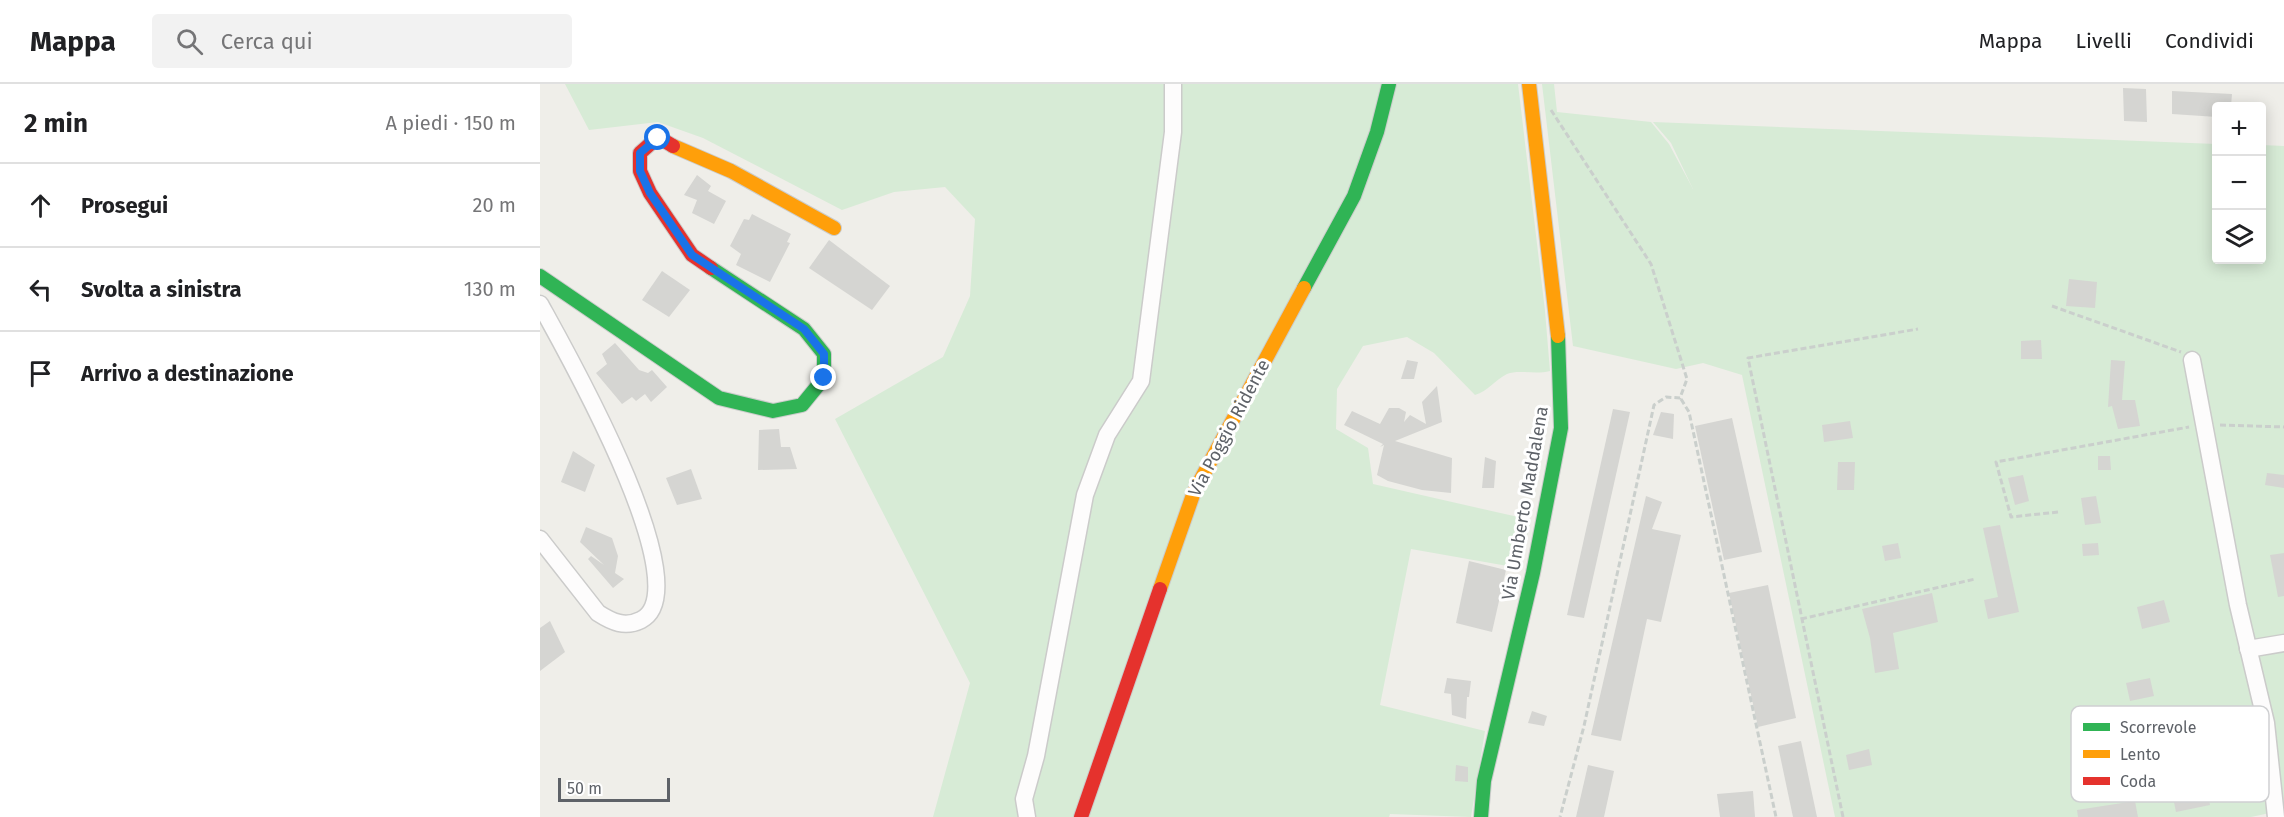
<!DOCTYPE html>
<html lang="it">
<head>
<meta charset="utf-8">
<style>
  :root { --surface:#fff; --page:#f2f2f2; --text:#202124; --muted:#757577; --line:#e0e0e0 }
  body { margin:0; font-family:"Fira Sans",sans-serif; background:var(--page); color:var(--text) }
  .controls { position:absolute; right:18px; top:18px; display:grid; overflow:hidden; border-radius:6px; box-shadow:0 3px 15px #0003 }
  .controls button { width:54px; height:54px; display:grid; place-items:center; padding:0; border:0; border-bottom:2px solid var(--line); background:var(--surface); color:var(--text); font:30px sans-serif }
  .scale { position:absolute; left:18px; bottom:15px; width:112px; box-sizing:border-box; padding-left:6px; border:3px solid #5e6268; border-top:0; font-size:16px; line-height:21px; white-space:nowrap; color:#5e6268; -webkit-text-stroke:4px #fff; paint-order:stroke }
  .stop { position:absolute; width:18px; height:18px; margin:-14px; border:4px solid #1a73e8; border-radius:50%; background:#fff }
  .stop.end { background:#1a73e8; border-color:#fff; box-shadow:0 2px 6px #0008 }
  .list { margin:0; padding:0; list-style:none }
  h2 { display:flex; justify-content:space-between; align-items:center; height:78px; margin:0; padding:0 24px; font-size:26px }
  h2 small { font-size:20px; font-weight:400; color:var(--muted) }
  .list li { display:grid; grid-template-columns:39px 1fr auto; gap:18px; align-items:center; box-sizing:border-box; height:84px; padding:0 24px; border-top:2px solid var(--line) }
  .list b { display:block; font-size:22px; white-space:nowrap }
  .list em { font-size:20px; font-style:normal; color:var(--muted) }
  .icon { flex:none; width:33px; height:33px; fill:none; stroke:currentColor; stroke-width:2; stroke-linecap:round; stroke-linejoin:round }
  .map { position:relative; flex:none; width:1744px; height:733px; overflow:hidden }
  header { display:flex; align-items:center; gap:36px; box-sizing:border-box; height:84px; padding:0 30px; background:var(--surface); border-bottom:2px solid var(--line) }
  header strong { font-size:28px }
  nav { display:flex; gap:33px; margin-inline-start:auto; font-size:21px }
  .search { width:420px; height:54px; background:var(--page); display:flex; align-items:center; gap:15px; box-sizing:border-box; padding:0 21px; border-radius:6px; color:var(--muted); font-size:22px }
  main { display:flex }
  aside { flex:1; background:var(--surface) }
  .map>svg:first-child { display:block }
  .green { fill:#d7ebd6 }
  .building { fill:#d5d5d2 }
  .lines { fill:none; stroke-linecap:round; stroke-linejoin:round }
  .street-casing { stroke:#cbcbca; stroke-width:19 }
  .fast-casing { stroke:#cbcccb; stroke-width:16 }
  .slow-casing { stroke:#cbcccb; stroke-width:16 }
  .jam-casing { stroke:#cbcccb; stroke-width:16 }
  .path { stroke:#cacfcc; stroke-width:3; stroke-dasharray:6 3; stroke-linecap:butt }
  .street { stroke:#fdfcfc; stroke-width:16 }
  .fast { stroke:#30b455; stroke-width:14 }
  .slow { stroke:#ff9f0a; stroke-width:14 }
  .jam { stroke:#e5322d; stroke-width:14 }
  .route { stroke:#1a73e8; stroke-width:8 }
  .labels { text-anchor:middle; stroke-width:6; stroke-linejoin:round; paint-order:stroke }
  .street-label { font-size:18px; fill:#5e6268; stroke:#fff }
  .key { fill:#fff; stroke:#cfd0d2; stroke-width:1.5 }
  .key-label { font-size:16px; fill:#5e6268 }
</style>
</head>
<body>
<header>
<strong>Mappa</strong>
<div class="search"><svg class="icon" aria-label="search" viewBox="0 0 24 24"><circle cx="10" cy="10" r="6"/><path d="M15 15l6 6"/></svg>Cerca qui</div>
<nav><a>Mappa</a><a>Livelli</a><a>Condividi</a></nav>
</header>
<main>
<aside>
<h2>2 min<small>A piedi · 150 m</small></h2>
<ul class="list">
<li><svg class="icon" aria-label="ahead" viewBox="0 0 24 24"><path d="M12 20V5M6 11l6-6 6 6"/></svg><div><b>Prosegui</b></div><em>20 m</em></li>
<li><svg class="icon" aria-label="left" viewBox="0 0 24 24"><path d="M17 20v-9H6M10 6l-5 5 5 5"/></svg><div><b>Svolta a sinistra</b></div><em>130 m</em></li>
<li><svg class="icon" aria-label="arrive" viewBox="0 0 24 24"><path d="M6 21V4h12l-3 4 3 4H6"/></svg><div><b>Arrivo a destinazione</b></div></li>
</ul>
</aside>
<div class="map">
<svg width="1744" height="733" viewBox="0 0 1744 733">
  <rect width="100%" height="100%" fill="#efeee9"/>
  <g class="green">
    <path d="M25,0H978L1005,227L1010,287C994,291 979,285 967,290C955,296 948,307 935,311L894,269L867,253L823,262L797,305L796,345L828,364L833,400L991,436L979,484L871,465L840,621L945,647L931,733L850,730L849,733H393L430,599L295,335L403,273L430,212L435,135L405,103L354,108L302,126L163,54L118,38L49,46Z"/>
    <path d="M1002,0H1014L1017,28L1111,38L1129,60L1153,105L1131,59L1113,38L1676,60V176H1722V61L1744,62V726L1711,733H1295L1202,291L1163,279L1136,285L1033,262Z"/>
  </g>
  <g class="building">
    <path d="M1583,4L1606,5L1607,38L1584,37Z"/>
    <path d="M1632,7L1692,10L1691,22H1677V33L1632,30Z"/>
    <path d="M157,91L171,102L168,107L186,117L174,140L152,129L157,116L144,111Z"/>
    <path d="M212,130L251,150L247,158L250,159L230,198L196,181L201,170L190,162L204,135L209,136Z"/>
    <path d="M289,156L350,202L332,226L269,184Z"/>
    <path d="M122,187L150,206L129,233L102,216Z"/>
    <path d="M1529,195L1557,198L1555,224L1526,222Z"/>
    <path d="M1501,256L1502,275H1481V257Z"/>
    <path d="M75,259L99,286L108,289L112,286L127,303L111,318L105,310L96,317L92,313L82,320L56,289L67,280L62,270Z"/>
    <path d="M867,276L878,278L874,295H861Z"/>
    <path d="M1571,276L1585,277L1582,316H1595L1600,342L1578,345L1572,322L1568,323Z"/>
    <path d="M897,302L902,338L855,357L912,374L911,409L882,406L848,397L837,391L844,361L840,363L843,360L804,341L812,327L840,340L849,324H859L866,328L864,338L870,331L886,340L882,318Z"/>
    <path d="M1073,325L1090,328L1044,534L1027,531Z"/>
    <path d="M1121,328L1134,330L1133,355L1113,351Z"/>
    <path d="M1192,334L1222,468L1184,476L1155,342Z"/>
    <path d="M1310,337L1313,354L1284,358L1282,341Z"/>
    <path d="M239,345L241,363H250L257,385L218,386L219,346Z"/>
    <path d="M33,367L55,381L45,408L21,398Z"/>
    <path d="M1558,372H1570L1571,386H1558Z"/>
    <path d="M945,373L956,377L954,404H942Z"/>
    <path d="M1298,378H1315L1314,406H1297Z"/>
    <path d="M151,385L162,415L137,421L126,394Z"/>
    <path d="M1727,389L1744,391V404L1725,401Z"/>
    <path d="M1483,391L1489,417L1475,421L1468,394Z"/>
    <path d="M1106,412L1122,418L1112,445L1141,451L1121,538L1107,535L1081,657L1051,651Z"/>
    <path d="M1556,412L1561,439L1545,441L1541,414Z"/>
    <path d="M1460,441L1479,528L1448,535L1444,516L1458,513L1443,444Z"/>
    <path d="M46,443L72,454L78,472L75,489L84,495L73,504L48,475L51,472L64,481L40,458Z"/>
    <path d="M1358,459L1361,474L1345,477L1342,462Z"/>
    <path d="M1558,459L1559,471L1543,472L1542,460Z"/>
    <path d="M1744,469V512L1738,513L1730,471Z"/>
    <path d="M929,477L966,486L952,548L916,539Z"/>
    <path d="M1228,501L1256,634L1218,643L1189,509Z"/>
    <path d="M1392,509L1398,538L1353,549L1359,585L1335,589L1330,554L1322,525Z"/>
    <path d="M1624,516L1630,538L1602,545L1597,523Z"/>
    <path d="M10,537L25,568L0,587V544Z"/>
    <path d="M907,594L931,597L929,613H927L926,635L912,631L911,610L904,609Z"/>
    <path d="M1610,594L1614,612L1590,617L1586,599Z"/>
    <path d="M992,627L1007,632L1004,642L988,639Z"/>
    <path d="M1261,657L1277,733H1253L1238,662Z"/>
    <path d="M1329,665L1332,681L1309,686L1306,671Z"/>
    <path d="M916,681L928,683V698L915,697Z"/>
    <path d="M1048,681L1074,687L1064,733H1036Z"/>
    <path d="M1666,701L1670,721L1636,728L1632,708Z"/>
    <path d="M1213,707L1215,733H1180L1177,710Z"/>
    <path d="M1595,717L1598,733H1538L1537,726Z"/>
  </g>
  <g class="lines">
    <defs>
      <g id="street">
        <path d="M0,220C23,262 162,505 101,536C85,544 72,538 58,529L0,455"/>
        <path d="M1652,276L1698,521L1726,639L1736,733"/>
        <path d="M1708,565L1744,559"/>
        <path d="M487,733L484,715L496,672L545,411L567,351L601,297L633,48V0"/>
      </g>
      <g id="fast">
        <path d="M0,192L179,314L233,327L262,321L284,294V270L264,245L171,184"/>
        <path d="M764,204L814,112L837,48L849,0"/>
        <path d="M941,733L944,697L993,489L1021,344L1018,252"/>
      </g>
      <g id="slow">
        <path d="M989,0L1018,252"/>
        <path d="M133,62L191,87L294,144"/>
        <path d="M620,505L654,408L764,204"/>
      </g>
      <g id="jam">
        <path d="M133,62L118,53L100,69V87L110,109L152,171L171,184"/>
        <path d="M541,733L620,505"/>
      </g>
    </defs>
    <use href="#street" class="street-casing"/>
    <use href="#fast" class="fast-casing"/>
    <use href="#slow" class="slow-casing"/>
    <use href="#jam" class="jam-casing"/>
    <g class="path">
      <path d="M1011,26L1111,180L1147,295L1140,314L1126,313L1114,321L1044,642L1020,733"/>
      <path d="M1512,222L1641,268"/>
      <path d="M1141,315L1149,328L1236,733"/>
      <path d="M1680,341L1744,343"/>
      <path d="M1518,428L1471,433L1456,378L1649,343"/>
      <path d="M1261,535L1435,495"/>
      <path d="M1591,675L1713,651"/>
      <path d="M1303,733L1208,274L1378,245"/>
    </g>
    <use href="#street" class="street"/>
    <use href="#fast" class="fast"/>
    <use href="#slow" class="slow"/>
    <use href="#jam" class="jam"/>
  </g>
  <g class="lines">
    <path class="route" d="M118,54L100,69V87L110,109L152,171L264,245L284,270V294"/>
  </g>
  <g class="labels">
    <g class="street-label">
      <text transform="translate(689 344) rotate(-62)" y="6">Via Poggio Ridente</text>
      <text transform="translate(985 419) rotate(-80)" y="6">Via Umberto Maddalena</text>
    </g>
  </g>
  <rect x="1531" y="622" width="198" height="96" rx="9" class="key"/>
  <rect x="1543" y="639" width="27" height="8" fill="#30b455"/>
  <rect x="1543" y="666" width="27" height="8" fill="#ff9f0a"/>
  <rect x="1543" y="693" width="27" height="8" fill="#e5322d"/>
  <g class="key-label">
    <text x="1580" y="649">Scorrevole</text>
    <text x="1580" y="676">Lento</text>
    <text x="1580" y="703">Coda</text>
  </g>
</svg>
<div class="controls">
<button>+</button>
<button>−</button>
<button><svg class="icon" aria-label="layers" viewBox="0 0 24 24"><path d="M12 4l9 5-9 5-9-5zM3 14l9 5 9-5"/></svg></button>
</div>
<div class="scale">50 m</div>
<div class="stop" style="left:118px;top:54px"></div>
<div class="stop end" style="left:284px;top:294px"></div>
</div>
</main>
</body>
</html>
